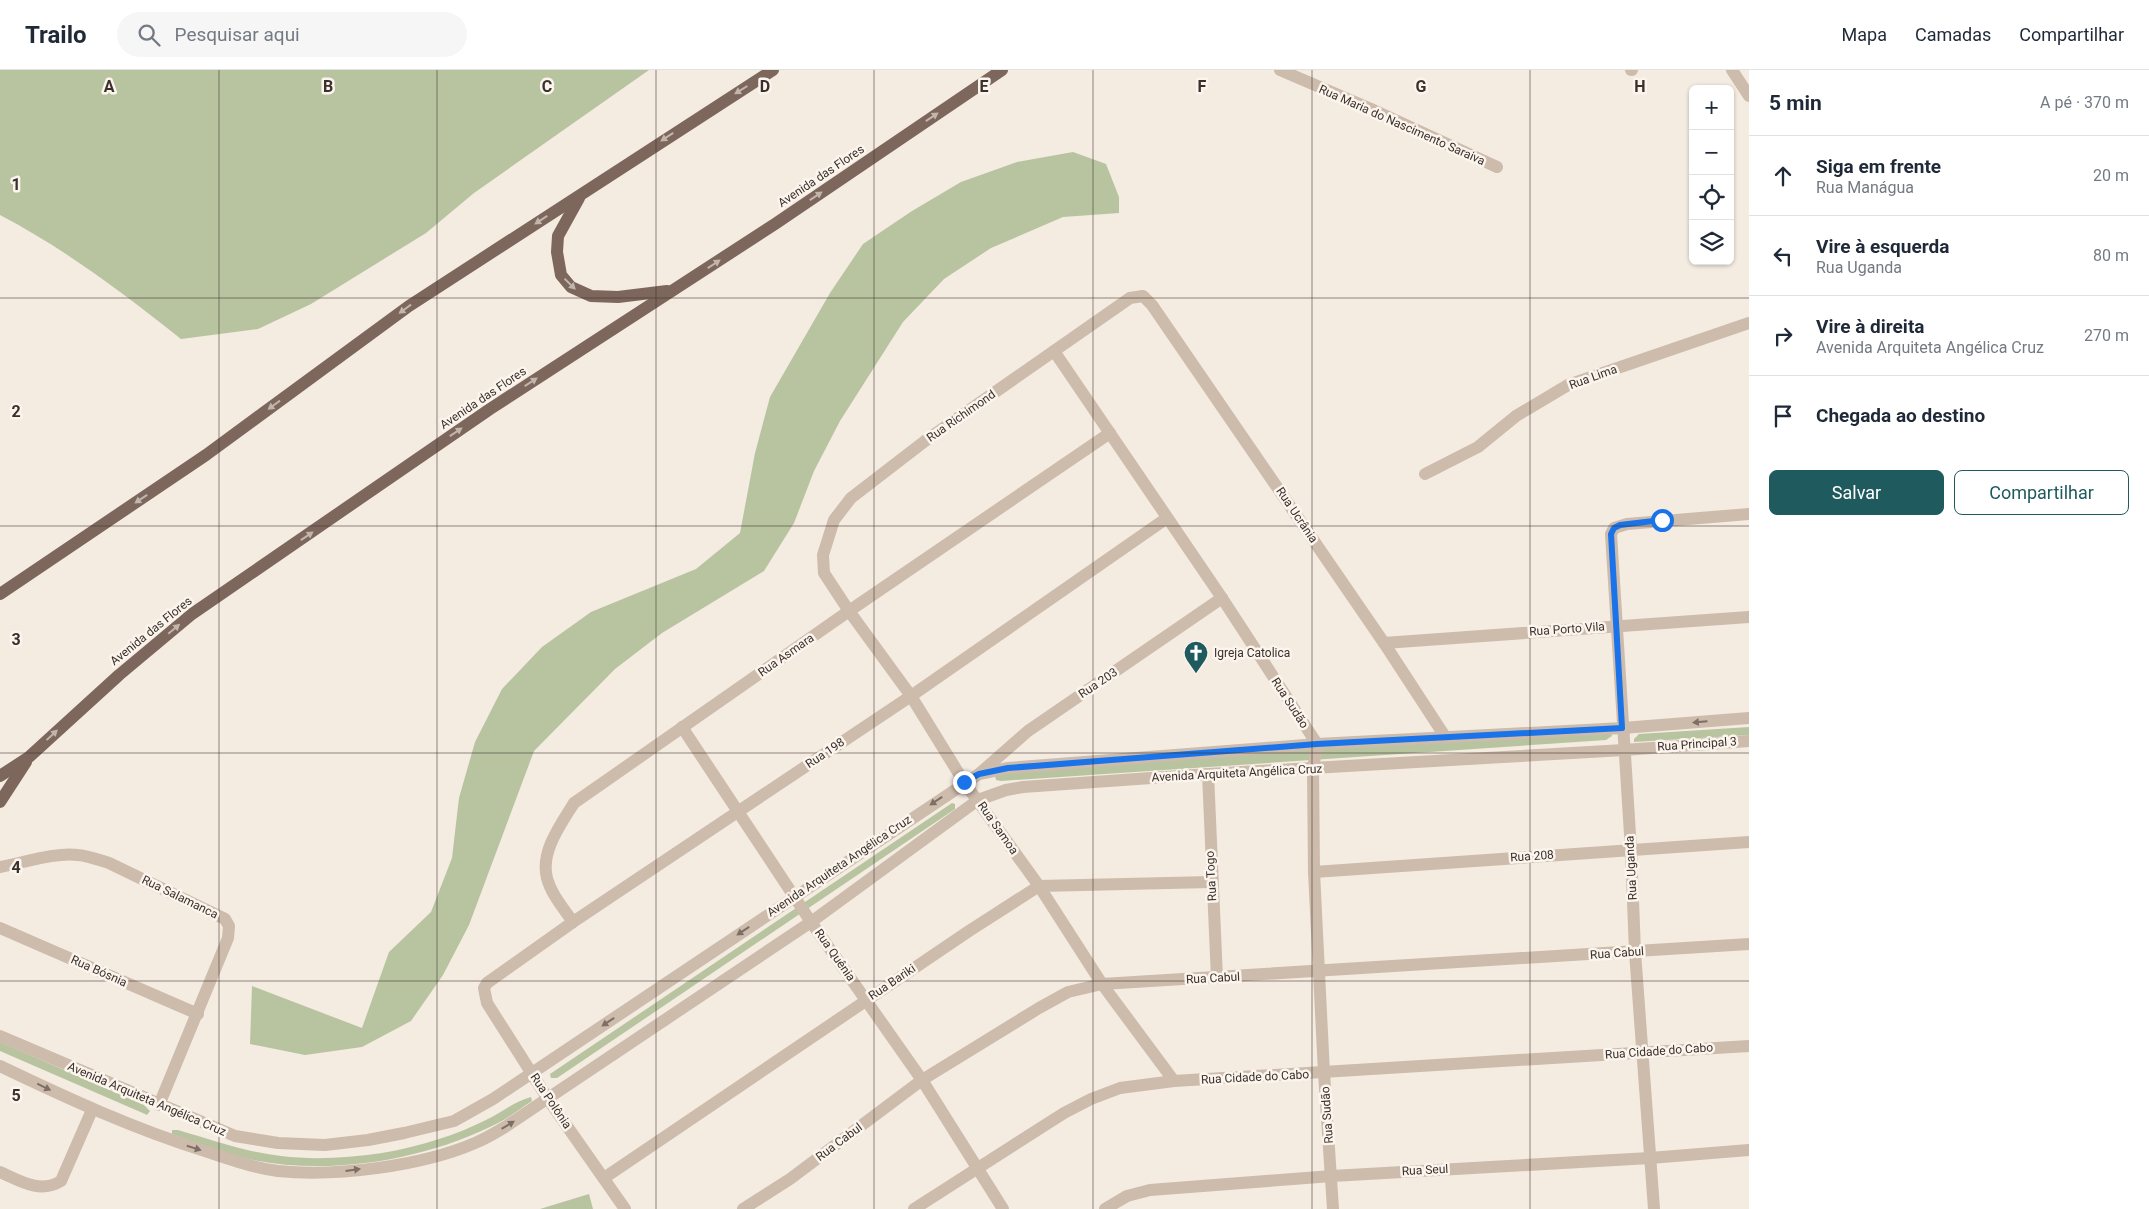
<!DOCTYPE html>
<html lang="pt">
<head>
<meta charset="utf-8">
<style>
  :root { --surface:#fff; --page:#f6f6f7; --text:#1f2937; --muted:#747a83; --line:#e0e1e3; --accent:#1f5a5e }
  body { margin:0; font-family:Roboto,sans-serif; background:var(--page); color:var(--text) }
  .controls { position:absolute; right:15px; top:15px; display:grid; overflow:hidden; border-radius:8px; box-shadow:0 1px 4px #0004 }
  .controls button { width:45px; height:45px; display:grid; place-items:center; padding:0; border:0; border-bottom:1px solid var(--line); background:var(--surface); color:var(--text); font:25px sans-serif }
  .stop { position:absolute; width:15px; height:15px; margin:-11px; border:4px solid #1a73e8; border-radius:50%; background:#fff }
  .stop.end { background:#1a73e8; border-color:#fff; box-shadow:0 1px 5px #0008 }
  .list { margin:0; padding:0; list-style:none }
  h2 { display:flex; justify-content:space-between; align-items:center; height:65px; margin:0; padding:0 20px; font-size:21px }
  h2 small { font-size:16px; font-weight:400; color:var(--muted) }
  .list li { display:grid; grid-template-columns:32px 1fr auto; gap:15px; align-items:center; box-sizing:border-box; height:80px; padding:0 20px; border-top:1px solid var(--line) }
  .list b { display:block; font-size:19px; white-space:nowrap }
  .list p { margin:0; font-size:16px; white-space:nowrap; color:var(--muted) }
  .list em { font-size:16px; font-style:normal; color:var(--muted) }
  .actions { display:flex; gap:10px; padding:15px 20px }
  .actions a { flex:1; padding:11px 0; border:1px solid var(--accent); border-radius:8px; text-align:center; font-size:18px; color:var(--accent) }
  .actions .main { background:var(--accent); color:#fff }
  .icon { flex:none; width:28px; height:28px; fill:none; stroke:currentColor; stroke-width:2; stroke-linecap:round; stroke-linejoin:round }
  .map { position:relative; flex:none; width:1749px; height:1139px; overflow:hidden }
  header { display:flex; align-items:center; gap:30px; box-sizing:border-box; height:70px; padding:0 25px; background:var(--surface); border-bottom:1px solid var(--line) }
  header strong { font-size:24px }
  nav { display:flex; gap:28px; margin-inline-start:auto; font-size:18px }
  .search { width:350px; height:45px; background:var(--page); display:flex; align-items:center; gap:12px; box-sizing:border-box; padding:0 18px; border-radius:28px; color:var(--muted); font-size:19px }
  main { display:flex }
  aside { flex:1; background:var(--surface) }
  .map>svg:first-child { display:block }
  .green { fill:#b8c4a0 }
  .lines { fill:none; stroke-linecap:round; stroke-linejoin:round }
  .minor { stroke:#cdbbac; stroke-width:12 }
  .major { stroke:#7d675c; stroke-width:12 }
  .oneway { fill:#c2b5ac }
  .oneway2 { fill:#7d6f65 }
  .route { stroke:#1a73e8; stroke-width:6 }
  .grid { fill:none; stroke:#3b302b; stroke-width:1; stroke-opacity:0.55 }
  .labels { text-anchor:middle; stroke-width:5; stroke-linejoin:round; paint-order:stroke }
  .street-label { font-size:12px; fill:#3b302b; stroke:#fbf5ee }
  .poi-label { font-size:12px; fill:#3b302b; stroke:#fbf5ee; text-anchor:start }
  .grid-label { font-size:16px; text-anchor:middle; font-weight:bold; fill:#3b302b; stroke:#fbf5ee; stroke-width:5; stroke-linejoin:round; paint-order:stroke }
</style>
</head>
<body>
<header>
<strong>Trailo</strong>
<div class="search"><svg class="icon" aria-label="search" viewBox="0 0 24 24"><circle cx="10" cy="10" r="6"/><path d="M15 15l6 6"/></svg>Pesquisar aqui</div>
<nav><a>Mapa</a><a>Camadas</a><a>Compartilhar</a></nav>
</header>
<main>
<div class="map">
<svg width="1749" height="1139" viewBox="0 0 1749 1139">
  <rect width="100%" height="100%" fill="#f4ebe1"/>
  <g class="green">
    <path d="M0,0H649L474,123L426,163L311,234L258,259L181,269C123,223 65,179 0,145Z"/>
    <path d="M1073,82L1106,94L1119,127V143L1063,147L991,178L944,209L903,252L840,351L814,401L794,453L764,501L662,563L615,599L534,681L469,855L443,905L411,951L362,977L305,985L250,974L252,916L362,958L389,882L431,842L452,788L459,728L475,672L502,619L542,577L591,542L696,499L740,463L755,383L770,327L830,223L863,174L912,141L961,112L1017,92Z"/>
    <path d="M1749,657V665L1634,672V669L1639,664Z"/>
    <path d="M1606,661L1611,663L1612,666L1606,670L1001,711L996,710L995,706L998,703L1183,688Z"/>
    <path d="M952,733L955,734V739L557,1008H551L550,1004L553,1002Z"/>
    <path d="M0,972L144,1035L150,1041L147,1045L145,1044L0,981Z"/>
    <path d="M531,1027L532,1031C521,1038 511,1046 500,1052C425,1091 323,1108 240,1087C217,1081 194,1072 172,1064V1060H178C212,1070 246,1082 281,1086C330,1092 392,1085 439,1069C455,1064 472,1057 488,1049C503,1042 515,1031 531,1027Z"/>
    <path d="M589,1124L593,1139H540Z"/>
  </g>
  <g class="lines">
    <g class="minor">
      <path d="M1280,0L1371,39L1497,97"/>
      <path d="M1631,0H1632"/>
      <path d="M1732,0L1749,26"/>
      <path d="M1054,281L1222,528L1317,674L1313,699L1314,802L1324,1003L1333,1139"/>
      <path d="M1425,404L1478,377L1516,346L1568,315L1749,253"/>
      <path d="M1384,573L1749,547"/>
      <path d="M682,657L811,852L922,1010L1003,1139"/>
      <path d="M979,704L1028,661L1222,528"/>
      <path d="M1208,704L1217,908"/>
      <path d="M0,797C23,793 55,782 78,785C89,786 99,790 109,793L225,849L229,856L228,868L159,1035"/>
      <path d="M1314,802L1749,772"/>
      <path d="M573,852C564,839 551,824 547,808C540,782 561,754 574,733L849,541L1110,363"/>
      <path d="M0,858L198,944"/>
      <path d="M0,966L235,1066L278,1073L325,1075L368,1070L404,1063L454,1051L493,1029L979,704L1008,698L1317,674L1623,658L1749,648"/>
      <path d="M0,996C67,1028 134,1059 205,1081C229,1089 254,1098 278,1101C336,1107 422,1096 475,1073C485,1069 495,1063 505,1057L811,852L978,730L1006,720L1023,717L1208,704L1624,680L1749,671"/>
      <path d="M1174,1011L1102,914L1039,816L964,712L911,626L849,541L824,503L823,485L834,450L851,428L925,371L1130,228L1143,226L1152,235L1384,573L1446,668"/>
      <path d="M0,1102C20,1111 40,1124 61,1111L92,1040"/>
      <path d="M604,1108L969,861L1039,816L1211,812"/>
      <path d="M625,1139L548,1029L487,933L484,918L487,913L573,852L911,626L1167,448"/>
      <path d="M743,1139L790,1109L922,1010L1039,938L1068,922L1102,914L1749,874"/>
      <path d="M914,1139L1064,1043L1091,1029L1120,1018L1174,1011L1749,976"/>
      <path d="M1105,1139L1127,1126L1150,1120L1332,1106L1650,1088L1749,1080"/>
      <path d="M1654,1139L1635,882L1631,780L1611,464L1614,458L1627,454L1749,444"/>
    </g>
    <g class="major">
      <path d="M579,128L558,166L557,182L561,205L571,217L591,226L618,227L667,221"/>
      <path d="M0,524L206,385L409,236L773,0"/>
      <path d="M0,706L29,687L119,605L192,544L490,339L775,154L1002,0"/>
      <path d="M0,732L26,692"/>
    </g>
  </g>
  <defs><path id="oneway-solid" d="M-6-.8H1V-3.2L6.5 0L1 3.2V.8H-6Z" transform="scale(1.25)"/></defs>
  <g class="oneway">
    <use href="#oneway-solid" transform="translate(741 20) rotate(148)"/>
    <use href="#oneway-solid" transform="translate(932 47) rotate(-34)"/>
    <use href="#oneway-solid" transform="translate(667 67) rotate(147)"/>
    <use href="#oneway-solid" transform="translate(816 126) rotate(-34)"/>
    <use href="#oneway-solid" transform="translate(541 150) rotate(147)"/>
    <use href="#oneway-solid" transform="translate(714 194) rotate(-33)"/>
    <use href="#oneway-solid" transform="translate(570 214) rotate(44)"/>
    <use href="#oneway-solid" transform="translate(405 239) rotate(144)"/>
    <use href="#oneway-solid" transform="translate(531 312) rotate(-33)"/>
    <use href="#oneway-solid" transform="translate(274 335) rotate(144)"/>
    <use href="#oneway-solid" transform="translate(456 362) rotate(-34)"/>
    <use href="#oneway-solid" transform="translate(141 429) rotate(146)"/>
    <use href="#oneway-solid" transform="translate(307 466) rotate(-34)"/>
    <use href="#oneway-solid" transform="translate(174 559) rotate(-40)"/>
    <use href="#oneway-solid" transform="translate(52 665) rotate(-43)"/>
  </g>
  <g class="oneway2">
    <use href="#oneway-solid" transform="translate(1700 652) rotate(175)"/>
    <use href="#oneway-solid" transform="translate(936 731) rotate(146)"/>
    <use href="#oneway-solid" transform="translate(743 861) rotate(146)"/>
    <use href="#oneway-solid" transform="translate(608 952) rotate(146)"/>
    <use href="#oneway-solid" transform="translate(44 1017) rotate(26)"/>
    <use href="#oneway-solid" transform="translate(508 1055) rotate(-31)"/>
    <use href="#oneway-solid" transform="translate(194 1078) rotate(17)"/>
    <use href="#oneway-solid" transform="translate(353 1100) rotate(-8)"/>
  </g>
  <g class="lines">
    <path class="route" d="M964,712L979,704L1008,698L1317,674L1622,658L1611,464L1614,458L1620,455L1662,450"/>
  </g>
  <path class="grid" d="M219,0V1139M437,0V1139M656,0V1139M874,0V1139M1093,0V1139M1312,0V1139M1530,0V1139M0,228H1749M0,456H1749M0,683H1749M0,911H1749"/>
  <defs>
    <symbol id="church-pin" viewBox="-11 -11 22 30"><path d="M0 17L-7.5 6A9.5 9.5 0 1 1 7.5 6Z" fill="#1f5a5e" stroke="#fbf5ee"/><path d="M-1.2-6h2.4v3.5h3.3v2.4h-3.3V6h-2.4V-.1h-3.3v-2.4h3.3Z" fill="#fff"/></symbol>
  </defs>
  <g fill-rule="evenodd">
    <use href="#church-pin" x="1182" y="569" width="28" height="38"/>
  </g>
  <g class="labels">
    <g class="street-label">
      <text transform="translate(1402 55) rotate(24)" y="4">Rua Maria do Nascimento Saraiva</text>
      <text transform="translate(821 106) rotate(-34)" y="4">Avenida das Flores</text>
      <text transform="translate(1593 307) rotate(-20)" y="4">Rua Lima</text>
      <text transform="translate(483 328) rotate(-34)" y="4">Avenida das Flores</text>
      <text transform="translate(961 346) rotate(-35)" y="4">Rua Richimond</text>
      <text transform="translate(1297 445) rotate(56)" y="4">Rua Ucrânia</text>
      <text transform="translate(1567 559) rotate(-4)" y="4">Rua Porto Vila</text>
      <text transform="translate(151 561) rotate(-39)" y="4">Avenida das Flores</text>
      <text transform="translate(786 585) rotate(-35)" y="4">Rua Asmara</text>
      <text transform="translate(1098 613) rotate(-34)" y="4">Rua 203</text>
      <text transform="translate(1290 633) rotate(57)" y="4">Rua Sudão</text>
      <text transform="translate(1697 674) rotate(-4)" y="4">Rua Principal 3</text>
      <text transform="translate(825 683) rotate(-34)" y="4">Rua 198</text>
      <text transform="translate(1237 703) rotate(-3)" y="4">Avenida Arquiteta Angélica Cruz</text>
      <text transform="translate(998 758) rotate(55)" y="4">Rua Samoa</text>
      <text transform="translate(1532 786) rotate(-4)" y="4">Rua 208</text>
      <text transform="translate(839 796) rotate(-34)" y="4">Avenida Arquiteta Angélica Cruz</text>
      <text transform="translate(1631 798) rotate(-93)" y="4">Rua Uganda</text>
      <text transform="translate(1211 806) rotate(-93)" y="4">Rua Togo</text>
      <text transform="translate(180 827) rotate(26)" y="4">Rua Salamanca</text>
      <text transform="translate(1617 883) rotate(-4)" y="4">Rua Cabul</text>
      <text transform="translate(835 885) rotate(55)" y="4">Rua Quênia</text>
      <text transform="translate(99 901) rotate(24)" y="4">Rua Bósnia</text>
      <text transform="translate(1213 908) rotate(-3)" y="4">Rua Cabul</text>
      <text transform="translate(892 912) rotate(-34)" y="4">Rua Bariki</text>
      <text transform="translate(1659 981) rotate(-4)" y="4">Rua Cidade do Cabo</text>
      <text transform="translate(1255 1007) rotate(-3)" y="4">Rua Cidade do Cabo</text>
      <text transform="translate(147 1029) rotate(23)" y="4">Avenida Arquiteta Angélica Cruz</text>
      <text transform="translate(551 1031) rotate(56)" y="4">Rua Polônia</text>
      <text transform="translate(1327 1045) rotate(-94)" y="4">Rua Sudão</text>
      <text transform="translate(839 1072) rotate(-37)" y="4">Rua Cabul</text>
      <text transform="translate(1425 1100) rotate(-3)" y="4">Rua Seul</text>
    </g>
    <g class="poi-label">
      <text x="1214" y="587">Igreja Catolica</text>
    </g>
  </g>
  <g class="grid-label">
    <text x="109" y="22">A</text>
    <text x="328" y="22">B</text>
    <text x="547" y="22">C</text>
    <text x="765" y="22">D</text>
    <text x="984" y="22">E</text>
    <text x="1202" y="22">F</text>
    <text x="1421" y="22">G</text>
    <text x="1640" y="22">H</text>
    <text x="16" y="120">1</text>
    <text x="16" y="347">2</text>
    <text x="16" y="575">3</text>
    <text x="16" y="803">4</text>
    <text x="16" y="1031">5</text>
  </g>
</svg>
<div class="controls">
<button>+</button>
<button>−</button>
<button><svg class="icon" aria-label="locate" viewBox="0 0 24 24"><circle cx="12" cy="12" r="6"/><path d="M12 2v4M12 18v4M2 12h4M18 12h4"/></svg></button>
<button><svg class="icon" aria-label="layers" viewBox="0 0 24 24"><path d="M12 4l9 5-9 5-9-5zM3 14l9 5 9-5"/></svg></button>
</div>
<div class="stop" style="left:1662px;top:450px"></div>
<div class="stop end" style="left:964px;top:712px"></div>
</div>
<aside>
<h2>5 min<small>A pé · 370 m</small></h2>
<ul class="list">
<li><svg class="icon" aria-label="ahead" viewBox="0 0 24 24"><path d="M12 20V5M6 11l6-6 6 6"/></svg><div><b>Siga em frente</b><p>Rua Manágua</p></div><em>20 m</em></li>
<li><svg class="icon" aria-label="left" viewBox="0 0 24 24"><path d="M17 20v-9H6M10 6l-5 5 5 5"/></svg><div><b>Vire à esquerda</b><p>Rua Uganda</p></div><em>80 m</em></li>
<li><svg class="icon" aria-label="right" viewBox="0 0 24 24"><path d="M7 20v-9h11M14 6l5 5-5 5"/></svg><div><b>Vire à direita</b><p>Avenida Arquiteta Angélica Cruz</p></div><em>270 m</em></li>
<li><svg class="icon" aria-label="arrive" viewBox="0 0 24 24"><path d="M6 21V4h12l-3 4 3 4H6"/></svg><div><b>Chegada ao destino</b></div></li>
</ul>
<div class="actions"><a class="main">Salvar</a><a>Compartilhar</a></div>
</aside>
</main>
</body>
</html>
